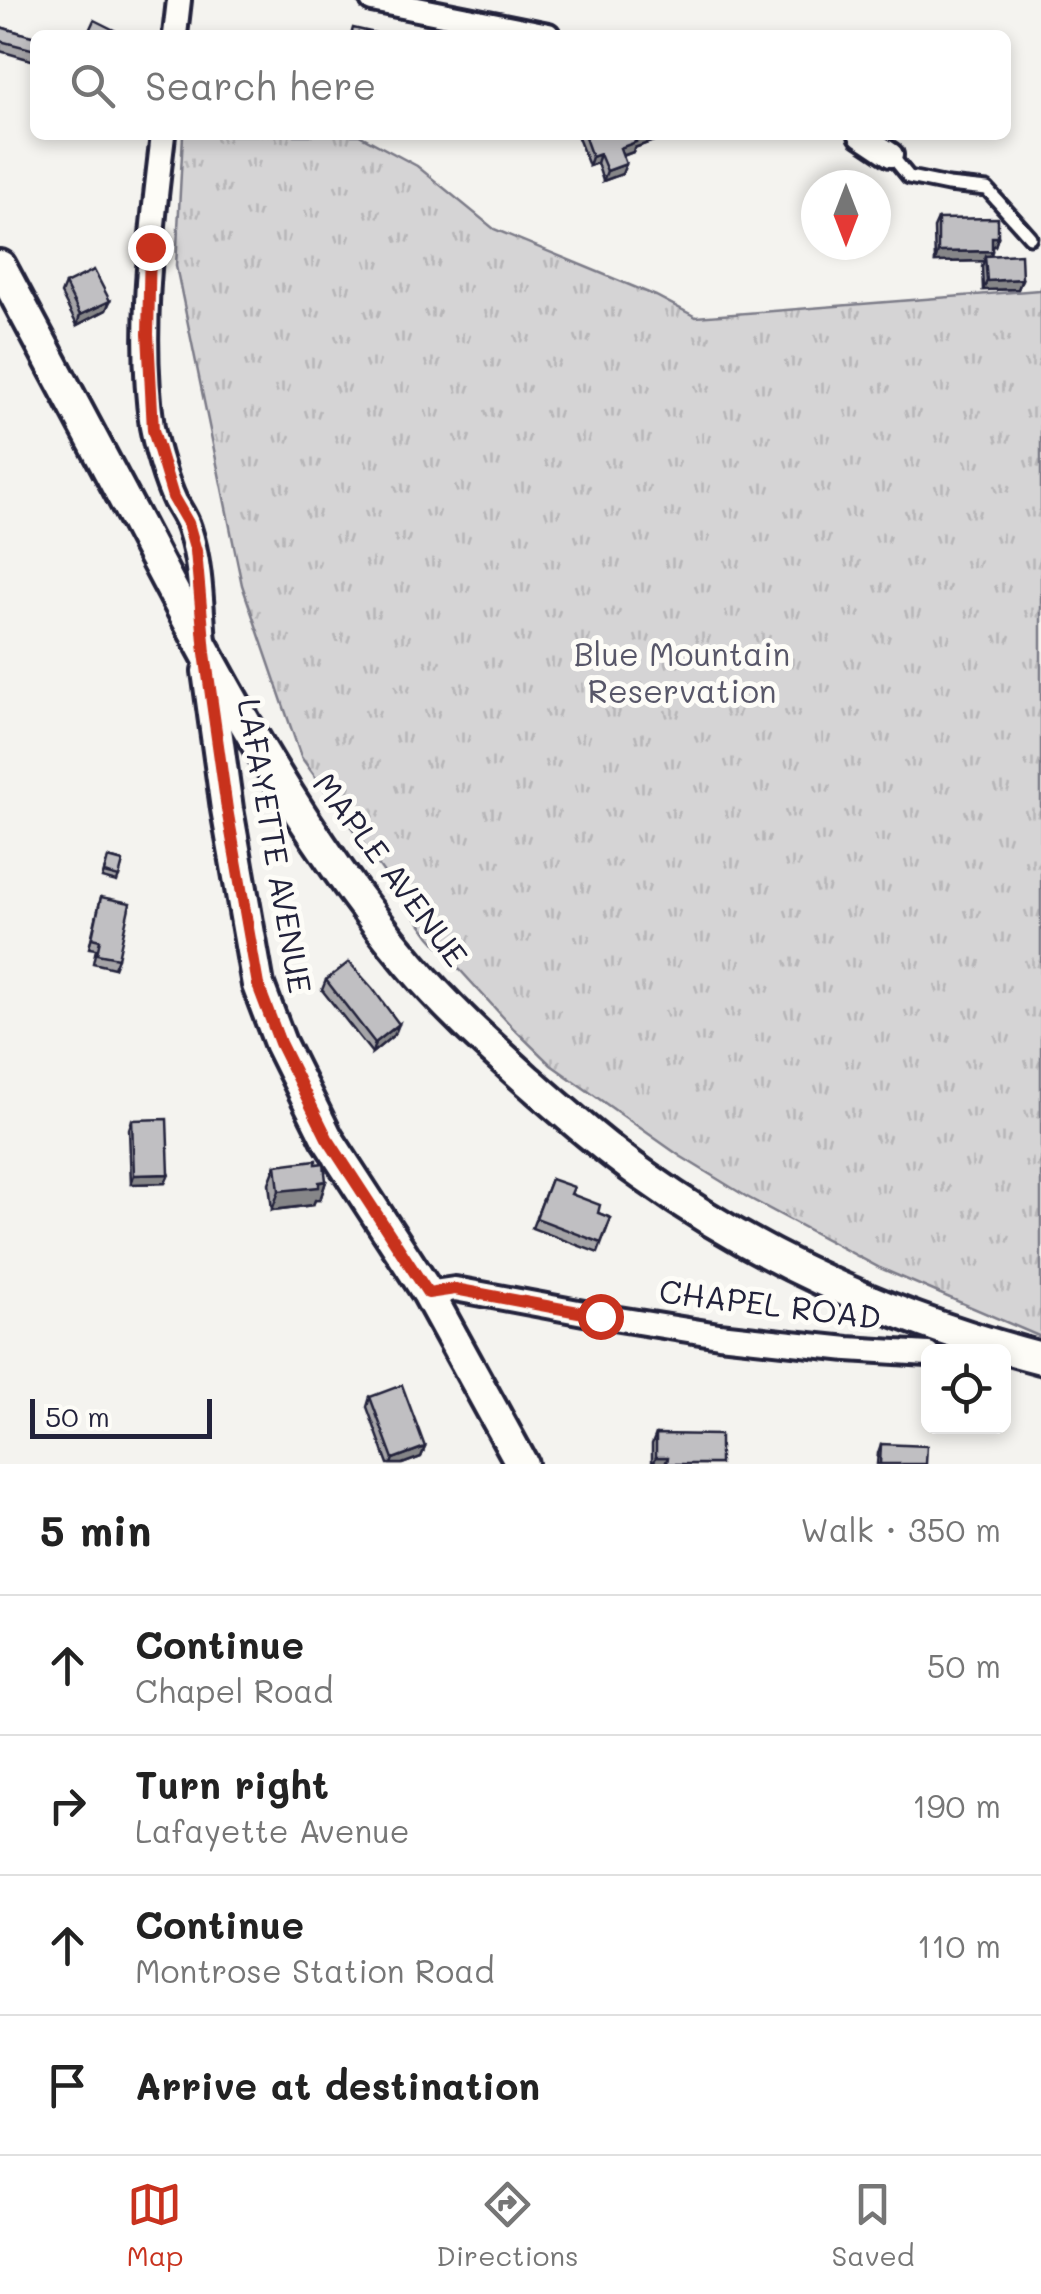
<!DOCTYPE html>
<html lang="en">
<head>
<meta charset="utf-8">
<style>
  :root { --surface:#fff; --page:#f2f2f2; --text:#222; --muted:#767676; --line:#e0e0e0; --accent:#c8321e }
  body { margin:0; font-family:Mali,sans-serif; background:var(--page); color:var(--text) }
  .controls { position:absolute; right:30px; bottom:30px; display:grid; overflow:hidden; border-radius:15px; box-shadow:0 5px 15px #0003 }
  .controls button { width:90px; height:90px; display:grid; place-items:center; padding:0; border:0; border-bottom:2px solid var(--line); background:var(--surface); color:var(--text); font:50px sans-serif }
  .compass { position:absolute; left:801px; top:170px; width:90px; height:90px; border-radius:50%; background:var(--surface); box-shadow:0 5px 15px #0003; rotate:180deg }
  .scale { position:absolute; left:30px; bottom:25px; width:182px; box-sizing:border-box; padding-left:10px; border:5px solid #22223b; border-top:0; font-size:28px; line-height:35px; white-space:nowrap; color:#22223b; -webkit-text-stroke:8px #fdfcf7; paint-order:stroke }
  .stop { position:absolute; width:30px; height:30px; margin:-22px; border:8px solid #c8321e; border-radius:50%; background:#fff }
  .stop.end { background:#c8321e; border-color:#fff; box-shadow:0 2px 10px #0008 }
  .list { margin:0; padding:0; list-style:none }
  h2 { display:flex; justify-content:space-between; align-items:center; height:130px; margin:0; padding:0 40px; font-size:42px }
  h2 small { font-size:32px; font-weight:400; color:var(--muted) }
  .list li { display:grid; grid-template-columns:65px 1fr auto; gap:30px; align-items:center; box-sizing:border-box; height:140px; padding:0 40px; border-top:2px solid var(--line) }
  .list b { display:block; font-size:38px; white-space:nowrap }
  .list p { margin:0; font-size:32px; white-space:nowrap; color:var(--muted) }
  .list em { font-size:32px; font-style:normal; color:var(--muted) }
  .icon { flex:none; width:55px; height:55px; fill:none; stroke:currentColor; stroke-width:2; stroke-linecap:round; stroke-linejoin:round }
  .map { position:relative; flex:none; width:1041px; height:1464px; overflow:hidden }
  .search { position:absolute; background:var(--surface); box-shadow:0 5px 15px #0003; left:30px; right:30px; top:30px; height:110px; display:flex; align-items:center; gap:25px; box-sizing:border-box; padding:0 35px; border-radius:15px; color:var(--muted); font-size:38px }
  .sheet { height:690px; background:var(--surface) }
  nav { display:flex; justify-content:space-around; align-items:center; box-sizing:border-box; height:140px; border-top:2px solid var(--line); background:var(--surface); font-size:28px; color:var(--muted) }
  nav a { display:grid; justify-items:center; gap:5px }
  nav .on { color:var(--accent) }
  .map>svg:first-child { display:block }
  .park { fill:url(#park-tufts); stroke:#7c7b88; stroke-width:2.5 }
  .lines { fill:none; stroke-linecap:round; stroke-linejoin:round }
  .service-casing { stroke:#22223b; stroke-width:19 }
  .minor-casing { stroke:#22223b; stroke-width:30 }
  .tertiary-casing { stroke:#22223b; stroke-width:38 }
  .service { stroke:#fdfcf7; stroke-width:11 }
  .minor { stroke:#fdfcf7; stroke-width:22 }
  .tertiary { stroke:#fdfcf7; stroke-width:30 }
  .wall { fill:#a5a4a7; stroke:#22223b; stroke-width:2.5 }
  .shaded-wall { fill:#868688; stroke:#22223b; stroke-width:2.5 }
  .building { fill:#c0bfc2; stroke:#22223b; stroke-width:2.5 }
  .route { stroke:#c8321e; stroke-width:12 }
  .labels { text-anchor:middle; stroke-width:10; stroke-linejoin:round; paint-order:stroke }
  .park-label { font-size:32px; fill:#585769; stroke:#fdfcf7 }
  .street-label { font-size:32px; fill:#22223b; stroke:#fdfcf7 }
</style>
</head>
<body>
<div class="map">
<svg width="1041" height="1464" viewBox="0 0 1041 1464">
  <defs>
    <pattern id="park-tufts" width="24" height="20" patternUnits="userSpaceOnUse" patternTransform="scale(2.5)"><rect width="24" height="20" fill="#d5d4d5"/><path d="M3 7l-1-3M5 7V3M7 7l1-3M15 17l-1-3M17 17v-4M19 17l1-3" fill="none" stroke="#b7b6b8"/></pattern>
  </defs>
  <rect width="100%" height="100%" fill="#f4f3ef"/>
  <filter id="ink" filterUnits="userSpaceOnUse"><feTurbulence type="fractalNoise" baseFrequency=".01" numOctaves="2"/><feDisplacementMap in="SourceGraphic" scale="20" xChannelSelector="R" yChannelSelector="G"/><feConvolveMatrix kernelMatrix="1 2 1 2 8 2 1 2 1" color-interpolation-filters="sRGB"/></filter>
  <g filter="url(#ink)">
    <path class="park" d="M183,135H359L417,166L494,229L656,296L696,317L1039,290L1041,287V1337L880,1268L747,1197L680,1156L551,1065L514,1029L430,937L301,757L242,585L176,266Z"/>
    <g class="lines">
      <defs>
        <path id="service" d="M891,155L909,177L948,185L987,189L1030,237"/>
        <g id="minor">
          <path d="M372,0L548,35"/>
          <path d="M175,35L179,0"/>
          <path d="M163,135C152,231 138,331 152,427C156,448 166,482 175,501C180,510 186,518 189,528C201,564 201,605 204,642"/>
          <path d="M861,135L891,155"/>
          <path d="M428,1293L455,1289L600,1316L719,1335L848,1349L928,1354"/>
        </g>
        <g id="tertiary">
          <path d="M0,266C45,352 92,437 137,523C217,676 298,831 410,964C445,1006 487,1044 527,1080C565,1113 602,1146 643,1175C762,1261 900,1321 1041,1358"/>
          <path d="M208,671L227,809L258,985L280,1043L327,1138L428,1293L522,1464"/>
        </g>
      </defs>
      <use href="#service" class="service-casing"/>
      <use href="#minor" class="minor-casing"/>
      <use href="#tertiary" class="tertiary-casing"/>
      <use href="#service" class="service"/>
      <use href="#minor" class="minor"/>
      <use href="#tertiary" class="tertiary"/>
    </g>
    <g class="wall">
      <path d="M0,27L35,37V61L0,51Z"/>
      <path d="M577,135H658L656,140L634,148L633,152L623,156L622,174L603,181L597,163L589,166Z"/>
      <path d="M938,219L998,237L995,246H992L991,256L1022,279L1018,289L983,290L982,266L984,261L935,262L934,228Z"/>
      <path d="M65,284L110,301L106,310L77,325L61,294Z"/>
      <path d="M108,858L123,862L117,882L102,878Z"/>
      <path d="M101,897L118,958L114,968L93,963L96,949L89,948Z"/>
      <path d="M326,980L395,1034L372,1053L322,990Z"/>
      <path d="M132,1120L169,1174L165,1183L131,1184L129,1129Z"/>
      <path d="M316,1164L326,1181L320,1200H315L313,1205L272,1210L269,1183L276,1165Z"/>
      <path d="M551,1179L598,1213L611,1218L598,1253L532,1228Z"/>
      <path d="M370,1397L425,1447L421,1457L402,1464H388L367,1407Z"/>
      <path d="M656,1434L720,1464H652V1444Z"/>
      <path d="M881,1444L926,1464H877L878,1453Z"/>
    </g>
    <g class="shaded-wall">
      <path d="M647,135H658L656,140L634,148L633,152L616,158L620,148Z"/>
      <path d="M600,154L597,163L589,166L592,157Z"/>
      <path d="M626,164L622,174L603,181L607,171Z"/>
      <path d="M992,237H998L995,246H989Z"/>
      <path d="M992,251L989,261L985,256L984,261L935,262L938,252Z"/>
      <path d="M1022,279L1018,289L983,290L987,281Z"/>
      <path d="M110,301L106,310L77,325L80,315Z"/>
      <path d="M399,1024L395,1034L372,1053L375,1043Z"/>
      <path d="M169,1174L165,1183L131,1184L134,1175Z"/>
      <path d="M326,1181L320,1200H315L313,1205L272,1210L279,1191Z"/>
      <path d="M425,1447L421,1457L402,1464H391L393,1459Z"/>
      <path d="M656,1457H668L665,1464H653Z"/>
    </g>
    <g class="building">
      <path d="M94,20L122,34V35H87Z"/>
      <path d="M0,27L35,37V50L0,41Z"/>
      <path d="M353,28L384,35H351Z"/>
      <path d="M584,135H647L635,140L636,142L620,148L626,164L607,171L600,154L592,157Z"/>
      <path d="M998,218V237H992V251L938,252V219Z"/>
      <path d="M1021,254L1022,279L987,281L985,256Z"/>
      <path d="M94,270L110,301L80,315L65,284Z"/>
      <path d="M108,858L123,862L119,877L104,873Z"/>
      <path d="M101,897L130,903L118,958L97,954L100,940L92,938Z"/>
      <path d="M349,962L373,989L399,1024L375,1043L326,980Z"/>
      <path d="M167,1119L169,1174L134,1175L132,1120Z"/>
      <path d="M316,1160V1164L324,1163L326,1181L319,1182V1187L279,1191L276,1165Z"/>
      <path d="M551,1179L574,1187L571,1194L600,1205L598,1213L611,1218L601,1243L536,1218Z"/>
      <path d="M402,1385L425,1447L393,1459L370,1397Z"/>
      <path d="M656,1434L720,1435V1464H667L668,1457H656Z"/>
      <path d="M881,1444L927,1446L926,1464H880Z"/>
    </g>
  </g>
  <g class="lines" filter="url(#ink)">
    <path class="route" d="M150,247L148,334L153,430L173,497L188,523L196,551L205,653L227,809L258,985L280,1043L327,1138L428,1293L455,1289L600,1316"/>
  </g>
  <g class="labels">
    <g class="park-label">
      <text x="682" y="666">Blue Mountain<tspan x="682" dy="37">Reservation</tspan></text>
    </g>
    <g class="street-label">
      <text transform="translate(274 846) rotate(80)" y="11">LAFAYETTE AVENUE</text>
      <text transform="translate(390 870) rotate(53)" y="11">MAPLE AVENUE</text>
      <text transform="translate(770 1305) rotate(7)" y="11">CHAPEL ROAD</text>
    </g>
  </g>
</svg>
<div class="controls">
<button><svg class="icon" aria-label="locate" viewBox="0 0 24 24"><circle cx="12" cy="12" r="6"/><path d="M12 2v4M12 18v4M2 12h4M18 12h4"/></svg></button>
</div>
<svg class="compass" viewBox="-18 -18 36 36"><path d="M0-13l5 13h-10z" fill="#e53935"/><path d="M0 13l5-13h-10z" fill="#767676"/></svg>
<div class="scale">50 m</div>
<div class="stop" style="left:600px;top:1316px"></div>
<div class="stop end" style="left:150px;top:247px"></div>
<div class="search"><svg class="icon" aria-label="search" viewBox="0 0 24 24"><circle cx="10" cy="10" r="6"/><path d="M15 15l6 6"/></svg>Search here</div>
</div>
<section class="sheet">
<h2>5 min<small>Walk · 350 m</small></h2>
<ul class="list">
<li><svg class="icon" aria-label="ahead" viewBox="0 0 24 24"><path d="M12 20V5M6 11l6-6 6 6"/></svg><div><b>Continue</b><p>Chapel Road</p></div><em>50 m</em></li>
<li><svg class="icon" aria-label="right" viewBox="0 0 24 24"><path d="M7 20v-9h11M14 6l5 5-5 5"/></svg><div><b>Turn right</b><p>Lafayette Avenue</p></div><em>190 m</em></li>
<li><svg class="icon" aria-label="ahead" viewBox="0 0 24 24"><path d="M12 20V5M6 11l6-6 6 6"/></svg><div><b>Continue</b><p>Montrose Station Road</p></div><em>110 m</em></li>
<li><svg class="icon" aria-label="arrive" viewBox="0 0 24 24"><path d="M6 21V4h12l-3 4 3 4H6"/></svg><div><b>Arrive at destination</b></div></li>
</ul>
</section>
<nav>
<a class="on"><svg class="icon" aria-label="map" viewBox="0 0 24 24"><path d="M3 6l6-2 6 2 6-2v14l-6 2-6-2-6 2zM9 4v14M15 6v14"/></svg>Map</a>
<a><svg class="icon" aria-label="directions" viewBox="0 0 24 24"><path d="M12 3l9 9-9 9-9-9zM9 14v-3h6M13 9l2 2-2 2"/></svg>Directions</a>
<a><svg class="icon" aria-label="saved" viewBox="0 0 24 24"><path d="M7 4h10v16l-5-4-5 4z"/></svg>Saved</a>
</nav>
</body>
</html>
